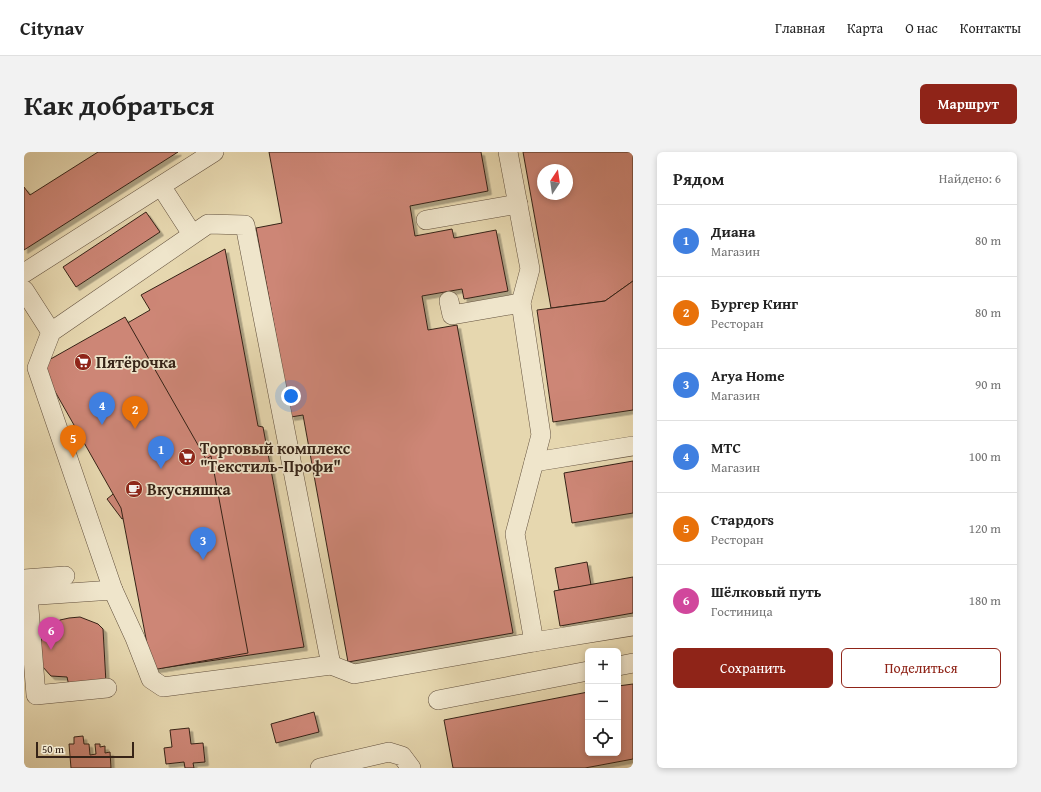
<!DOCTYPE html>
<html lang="ru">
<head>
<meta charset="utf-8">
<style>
  :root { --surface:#fff; --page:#f2f2f2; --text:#222; --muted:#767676; --line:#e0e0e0; --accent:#8f2418 }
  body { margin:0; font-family:"Gentium Book Plus",serif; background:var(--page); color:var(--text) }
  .controls { position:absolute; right:12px; bottom:12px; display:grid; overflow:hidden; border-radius:6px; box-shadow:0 2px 6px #0003 }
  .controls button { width:36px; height:36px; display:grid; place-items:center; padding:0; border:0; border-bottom:1px solid var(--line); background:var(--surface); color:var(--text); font:20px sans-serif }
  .compass { position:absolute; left:513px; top:12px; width:36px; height:36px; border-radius:50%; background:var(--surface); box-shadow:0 2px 6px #0003; rotate:13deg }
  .scale { position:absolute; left:12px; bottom:10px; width:98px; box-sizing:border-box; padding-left:4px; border:2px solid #362317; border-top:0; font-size:11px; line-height:14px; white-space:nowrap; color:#362317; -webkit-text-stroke:3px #efe5cb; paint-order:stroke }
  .you { position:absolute; left:267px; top:244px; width:14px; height:14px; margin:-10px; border:3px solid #fff; border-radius:50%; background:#1a73e8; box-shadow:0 0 0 6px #1a73e833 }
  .badge { display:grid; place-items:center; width:26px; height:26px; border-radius:50%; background:var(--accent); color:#fff; font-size:13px; font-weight:700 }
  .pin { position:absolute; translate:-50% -33px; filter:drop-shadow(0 1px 2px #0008) }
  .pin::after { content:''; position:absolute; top:21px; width:14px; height:12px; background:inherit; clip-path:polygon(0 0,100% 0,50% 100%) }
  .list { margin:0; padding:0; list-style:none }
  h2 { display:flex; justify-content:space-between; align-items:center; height:52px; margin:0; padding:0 16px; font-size:17px }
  h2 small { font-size:13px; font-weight:400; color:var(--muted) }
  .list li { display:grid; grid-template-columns:26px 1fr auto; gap:12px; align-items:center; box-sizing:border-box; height:72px; padding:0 16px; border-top:1px solid var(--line) }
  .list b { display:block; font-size:15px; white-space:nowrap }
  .list p { margin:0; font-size:13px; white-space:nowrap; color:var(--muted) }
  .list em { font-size:13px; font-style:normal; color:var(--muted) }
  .actions { display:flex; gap:8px; padding:12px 16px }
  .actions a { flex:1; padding:9px 0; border:1px solid var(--accent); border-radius:6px; text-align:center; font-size:14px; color:var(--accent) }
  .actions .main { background:var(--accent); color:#fff }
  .icon { flex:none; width:22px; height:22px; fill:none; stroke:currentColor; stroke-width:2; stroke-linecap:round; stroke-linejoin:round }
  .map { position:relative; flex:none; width:609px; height:616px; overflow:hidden; border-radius:6px }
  header { display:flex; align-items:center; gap:24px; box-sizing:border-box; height:56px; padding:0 20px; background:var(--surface); border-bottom:1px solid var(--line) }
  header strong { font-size:19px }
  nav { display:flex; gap:22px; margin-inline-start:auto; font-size:14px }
  .intro { display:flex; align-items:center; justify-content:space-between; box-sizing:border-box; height:96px; padding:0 24px }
  h1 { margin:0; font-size:28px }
  .button { padding:10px 18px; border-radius:6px; background:var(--accent); color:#fff; font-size:14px; font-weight:700 }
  main { display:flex; gap:24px; padding:0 24px }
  aside { flex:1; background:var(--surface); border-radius:6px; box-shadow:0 2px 6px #0003 }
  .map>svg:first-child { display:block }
  .building { fill:#cd8676; stroke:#362317; fill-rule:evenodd; filter:url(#shadow) }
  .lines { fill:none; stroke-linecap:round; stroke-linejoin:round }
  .minor-casing { stroke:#62503d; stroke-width:20 }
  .minor { stroke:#efe5cb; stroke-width:19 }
  .labels { text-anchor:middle; stroke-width:3.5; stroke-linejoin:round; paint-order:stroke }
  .poi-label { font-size:16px; font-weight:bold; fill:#362317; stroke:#efe5cb; text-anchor:start }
</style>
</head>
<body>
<header>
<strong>Citynav</strong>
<nav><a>Главная</a><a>Карта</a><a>О нас</a><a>Контакты</a></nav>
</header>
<div class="intro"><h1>Как добраться</h1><a class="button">Маршрут</a></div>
<main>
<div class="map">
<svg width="609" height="616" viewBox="0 0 609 616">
  <defs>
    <filter id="shadow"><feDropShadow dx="3.5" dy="3.5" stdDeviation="0" flood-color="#0004"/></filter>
  </defs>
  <rect width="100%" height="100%" fill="#e6d7af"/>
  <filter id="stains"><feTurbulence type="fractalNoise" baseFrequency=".005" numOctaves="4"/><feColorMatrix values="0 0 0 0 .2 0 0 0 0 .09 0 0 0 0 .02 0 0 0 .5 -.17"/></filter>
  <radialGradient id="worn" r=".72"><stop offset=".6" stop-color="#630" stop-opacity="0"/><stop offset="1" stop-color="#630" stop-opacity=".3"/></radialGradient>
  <g class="building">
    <path d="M74,0H154L0,98V35L6,43Z"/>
    <path d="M245,0H457L464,39L386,54L391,84L428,77L430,86L472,78L484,139L440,147L438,137L398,144L404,178L433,173L489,481L324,510L279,263L267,265L232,76L258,71Z"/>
    <path d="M499,0H609V129L581,149L527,156ZM519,18H543V42H519Z"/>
    <path d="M122,60L136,80L52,135L39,115Z"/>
    <path d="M201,97L234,274L239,275L280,495L138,516L111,358L98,367L83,347L99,334L29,214L126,158L117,143Z"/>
    <path d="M609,129V258L529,270L513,158L581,149Z"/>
    <path d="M101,165L182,307L187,304L224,501L128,518L97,356L16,213Z"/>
    <path d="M609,309V361L548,371L540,321Z"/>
    <path d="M563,410L567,433L535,438L531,416Z"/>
    <path d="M609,425V461L536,474L530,439Z"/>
    <path d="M56,465L74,472L79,477L82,531L45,534L43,525L27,524L18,514L16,491L20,482L26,475L36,468L45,466Z"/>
    <path d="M609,532V607L561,616H429L420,568L564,540V601H594V534Z"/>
    <path d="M290,560L295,580L252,591L247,572Z"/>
    <path d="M165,576L167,592L179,591L181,610L169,611L170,616H161L160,610L142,612L140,596L148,595L146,578Z"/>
    <path d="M59,584L60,592H65L66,603L72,602L71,592H76V595L81,594V601L86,600L87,616H47L45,592H50V585Z"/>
  </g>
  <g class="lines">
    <defs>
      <g id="minor">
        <path d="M137,34L168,82"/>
        <path d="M402,68L494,52"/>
        <path d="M184,72L221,73L307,513L139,535L127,527L111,486L89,438L13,216L27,180Z"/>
        <path d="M0,121L190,0"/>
        <path d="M0,138L27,180"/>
        <path d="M425,149L428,163L497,151"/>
        <path d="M510,310L609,294"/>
        <path d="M0,427L41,424"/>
        <path d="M0,444L89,438"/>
        <path d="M4,444L12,543L83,536"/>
        <path d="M510,490L609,474"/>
        <path d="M307,513L330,522L510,490L491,382L517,283L497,151L506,117L484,0"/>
        <path d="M594,514L609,511"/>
        <path d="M414,548L564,519"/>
        <path d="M296,616L365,600L378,604L387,616"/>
      </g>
    </defs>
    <use href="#minor" class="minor-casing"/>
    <use href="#minor" class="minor"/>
  </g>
  <defs>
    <symbol id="supermarket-disc" viewBox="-11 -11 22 22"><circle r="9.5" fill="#8f2418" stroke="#efe5cb"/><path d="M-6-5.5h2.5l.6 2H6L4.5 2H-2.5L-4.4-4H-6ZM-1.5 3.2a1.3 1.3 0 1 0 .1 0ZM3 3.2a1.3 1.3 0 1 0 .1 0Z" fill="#fff"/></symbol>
    <symbol id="cafe-disc" viewBox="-11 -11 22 22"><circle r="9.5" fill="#8f2418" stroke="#efe5cb"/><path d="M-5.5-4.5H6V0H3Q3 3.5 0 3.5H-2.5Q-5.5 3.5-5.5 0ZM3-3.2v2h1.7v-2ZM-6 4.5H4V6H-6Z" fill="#fff"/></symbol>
  </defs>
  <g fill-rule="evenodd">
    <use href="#supermarket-disc" x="49" y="200" width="20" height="20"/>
    <use href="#supermarket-disc" x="153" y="295" width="20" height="20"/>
    <use href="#cafe-disc" x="100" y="327" width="20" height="20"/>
  </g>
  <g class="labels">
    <g class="poi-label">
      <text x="72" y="216">Пятёрочка</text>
      <text x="176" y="302">Торговый комплекс<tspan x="176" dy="18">"Текстиль-Профи"</tspan></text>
      <text x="123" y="343">Вкусняшка</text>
    </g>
  </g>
  <rect width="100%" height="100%" filter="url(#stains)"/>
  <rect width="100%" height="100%" fill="url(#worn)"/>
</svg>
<div class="controls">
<button>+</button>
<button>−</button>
<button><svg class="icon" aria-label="locate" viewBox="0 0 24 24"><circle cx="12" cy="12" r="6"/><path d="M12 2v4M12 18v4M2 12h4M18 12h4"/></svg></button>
</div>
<svg class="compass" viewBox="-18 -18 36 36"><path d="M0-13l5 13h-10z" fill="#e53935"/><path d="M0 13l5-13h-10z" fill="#767676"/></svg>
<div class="scale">50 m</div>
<div class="you"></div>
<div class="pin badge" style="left:137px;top:317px;background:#3f7fe0">1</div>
<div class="pin badge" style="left:111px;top:277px;background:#e8710a">2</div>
<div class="pin badge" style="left:179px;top:408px;background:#3f7fe0">3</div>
<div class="pin badge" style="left:78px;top:273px;background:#3f7fe0">4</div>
<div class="pin badge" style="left:49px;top:306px;background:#e8710a">5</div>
<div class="pin badge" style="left:27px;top:498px;background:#d1479c">6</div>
</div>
<aside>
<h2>Рядом<small>Найдено: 6</small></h2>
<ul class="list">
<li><span class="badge" style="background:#3f7fe0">1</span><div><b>Диана</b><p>Магазин</p></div><em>80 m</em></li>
<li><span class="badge" style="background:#e8710a">2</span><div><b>Бургер Кинг</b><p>Ресторан</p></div><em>80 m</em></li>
<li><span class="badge" style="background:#3f7fe0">3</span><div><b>Arya Home</b><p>Магазин</p></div><em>90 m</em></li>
<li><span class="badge" style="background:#3f7fe0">4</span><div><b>МТС</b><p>Магазин</p></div><em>100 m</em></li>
<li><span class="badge" style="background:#e8710a">5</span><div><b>Стардогs</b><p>Ресторан</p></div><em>120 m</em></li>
<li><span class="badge" style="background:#d1479c">6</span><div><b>Шёлковый путь</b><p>Гостиница</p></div><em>180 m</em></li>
</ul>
<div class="actions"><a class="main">Сохранить</a><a>Поделиться</a></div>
</aside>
</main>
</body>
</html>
